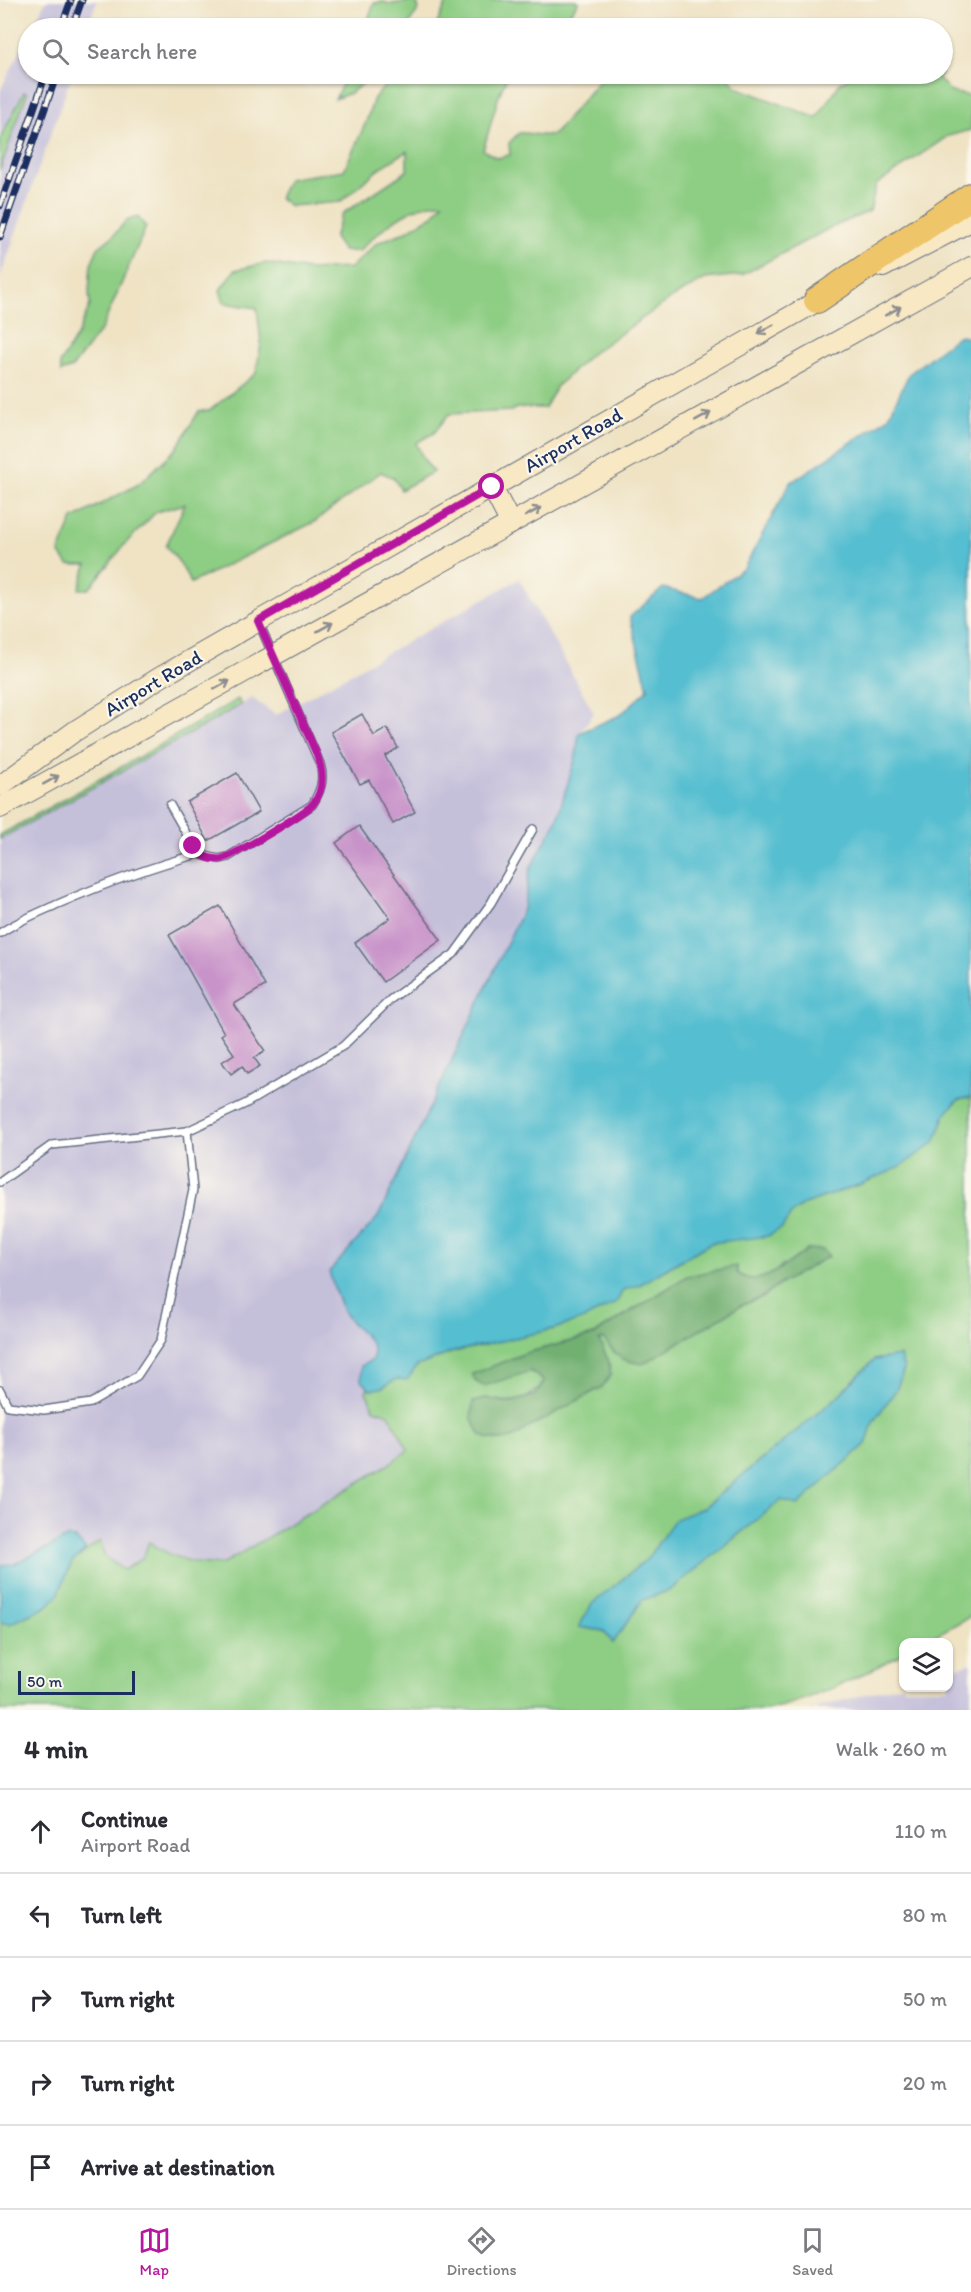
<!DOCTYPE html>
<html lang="en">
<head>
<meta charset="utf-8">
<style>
  :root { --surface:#fff; --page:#f2f2f3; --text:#2b2b33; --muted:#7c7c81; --line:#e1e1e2; --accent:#b5179e }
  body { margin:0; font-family:Itim,sans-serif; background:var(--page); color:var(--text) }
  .controls { position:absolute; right:18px; bottom:18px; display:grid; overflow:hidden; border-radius:12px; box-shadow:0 2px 4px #0004 }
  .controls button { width:54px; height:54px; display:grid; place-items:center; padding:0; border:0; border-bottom:2px solid var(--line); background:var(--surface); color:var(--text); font:30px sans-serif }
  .scale { position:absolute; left:18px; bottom:15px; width:117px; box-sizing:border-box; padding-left:6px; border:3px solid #1b2f5e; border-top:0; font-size:16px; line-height:21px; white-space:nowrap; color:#1b2f5e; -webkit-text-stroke:4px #fbf7ec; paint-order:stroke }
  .stop { position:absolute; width:18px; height:18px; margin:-14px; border:4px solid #b5179e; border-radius:50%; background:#fff }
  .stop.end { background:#b5179e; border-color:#fff; box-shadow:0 2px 6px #0008 }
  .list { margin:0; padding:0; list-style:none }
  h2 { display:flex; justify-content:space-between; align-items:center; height:78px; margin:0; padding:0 24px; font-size:26px }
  h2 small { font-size:20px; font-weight:400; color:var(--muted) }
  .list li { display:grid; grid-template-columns:39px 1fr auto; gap:18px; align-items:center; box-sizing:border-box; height:84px; padding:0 24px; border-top:2px solid var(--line) }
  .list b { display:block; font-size:22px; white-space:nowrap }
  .list p { margin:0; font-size:20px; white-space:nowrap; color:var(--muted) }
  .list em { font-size:20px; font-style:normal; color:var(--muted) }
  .icon { flex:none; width:33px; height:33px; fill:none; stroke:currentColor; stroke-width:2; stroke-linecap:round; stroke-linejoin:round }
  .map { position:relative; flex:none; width:971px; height:1710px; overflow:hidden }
  .search { position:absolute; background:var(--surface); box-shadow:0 2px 4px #0004; left:18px; right:18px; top:18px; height:66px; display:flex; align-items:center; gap:15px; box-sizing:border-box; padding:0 21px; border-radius:33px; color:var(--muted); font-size:22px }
  .sheet { height:498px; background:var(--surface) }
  nav { display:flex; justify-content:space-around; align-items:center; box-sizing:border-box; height:84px; border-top:2px solid var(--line); background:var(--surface); font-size:16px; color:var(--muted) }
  nav a { display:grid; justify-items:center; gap:3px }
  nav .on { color:var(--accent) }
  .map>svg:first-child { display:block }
  .industrial { fill:#c5c0da }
  .green { fill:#8ecd84; stroke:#547e71; stroke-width:1.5; fill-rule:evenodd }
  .forest { fill:#72b072; stroke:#467068; stroke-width:1.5 }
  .water { fill:#54bed0; stroke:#387697; stroke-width:1.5 }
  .building { fill:#c893c9 }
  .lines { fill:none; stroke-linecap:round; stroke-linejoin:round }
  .lane-casing { stroke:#656e82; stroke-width:10 }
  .secondary-casing { stroke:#656e82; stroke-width:22 }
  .highway-casing { stroke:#656e82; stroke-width:28 }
  .lane { stroke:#fff; stroke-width:7 }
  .secondary { stroke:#f8e8c3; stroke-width:20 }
  .highway { stroke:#eec569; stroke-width:26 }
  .rail-casing { stroke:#1b2f5e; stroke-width:7 }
  .rail { stroke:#fbf7ec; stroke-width:4.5; stroke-dasharray:14; stroke-linecap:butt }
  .oneway { stroke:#8a8c90 }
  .route { stroke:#b5179e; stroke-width:8 }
  .labels { text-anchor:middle; stroke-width:4.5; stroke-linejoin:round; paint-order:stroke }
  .street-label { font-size:20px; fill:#1b2f5e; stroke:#fbf7ec }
</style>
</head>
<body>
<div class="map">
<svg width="971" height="1710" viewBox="0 0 971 1710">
  <rect width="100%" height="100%" fill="#fbf7ec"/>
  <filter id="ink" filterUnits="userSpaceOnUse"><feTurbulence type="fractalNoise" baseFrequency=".0167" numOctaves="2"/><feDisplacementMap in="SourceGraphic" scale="12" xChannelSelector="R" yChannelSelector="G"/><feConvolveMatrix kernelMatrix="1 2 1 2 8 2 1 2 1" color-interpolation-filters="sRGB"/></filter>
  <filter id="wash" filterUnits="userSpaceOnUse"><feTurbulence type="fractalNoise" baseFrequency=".008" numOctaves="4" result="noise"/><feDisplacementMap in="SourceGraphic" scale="24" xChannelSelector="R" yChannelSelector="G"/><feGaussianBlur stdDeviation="1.35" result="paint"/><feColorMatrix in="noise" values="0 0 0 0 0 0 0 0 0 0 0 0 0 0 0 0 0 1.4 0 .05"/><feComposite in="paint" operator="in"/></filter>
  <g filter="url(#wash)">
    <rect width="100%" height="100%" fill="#efe3c4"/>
    <g class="industrial">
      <path d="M46,0H97L87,28H32Z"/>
      <path d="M28,36V74H72L0,278V170L27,94L24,93L0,139V91Z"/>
      <path d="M519,579L594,713L579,733L576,756L556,822L530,869L524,907L378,1217L329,1272L363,1333L373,1344L374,1353L361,1380L368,1387L366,1392L374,1409L389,1414L408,1450L386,1466L223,1564L207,1565L185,1559L164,1552L150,1542L143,1558L124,1570L105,1557L100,1541L86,1550L76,1539L59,1540L37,1554L14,1564L0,1565V839L252,698L276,715Z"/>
      <path d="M971,1663V1710H808L903,1684L904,1688H948L949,1670Z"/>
    </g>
    <g class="green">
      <path d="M448,0H576L578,2L565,21L544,28H435Z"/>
      <path d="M415,1L419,8L407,28H365L374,3L383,2L391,4Z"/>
      <path d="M347,74H376L350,93L335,99Z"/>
      <path d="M397,74H510C498,88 490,130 483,150L497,158L510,155L509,143L519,133C532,132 542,138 554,134L605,74H727L736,87L817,118L840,83L854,74H941L938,78L951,92L971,96V130L948,136L876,185L870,211L828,229L742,275L705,279L675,296L591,354L557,386L545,408H517L511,411L449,414L434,433L416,443L423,458L433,472L401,490L394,478L381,472L314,522L191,583L179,562L166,546L185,504L156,512L125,544L89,589H79L87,565H68L59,552L73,519L139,484L176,449L199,411H209L256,373L261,343L257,308L224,303L220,290L235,270L266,263L309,270L350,268L377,243L405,232L433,215L443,203C411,202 381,229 359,251H343L334,238L342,214L407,171V151L380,168L340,202L290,206L279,198L288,179L344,170L366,122L374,98Z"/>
      <path d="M24,92L27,93L0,170V139Z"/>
      <path d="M138,217L146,227L102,328L72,368L61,372L60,363L77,336L90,305L89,291L91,264L98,248L113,236L126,221Z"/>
      <path d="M238,699L241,705L0,839V835L146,753Z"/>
      <path d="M971,1097V1616L923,1642H904L903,1653C861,1676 814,1700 766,1710H0V1622L9,1624L46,1607L58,1595L72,1562L100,1541L105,1557L124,1570L143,1558L149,1542C170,1557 197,1566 223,1564L386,1466L408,1450L389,1414L374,1409L366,1392L368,1387L370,1389L381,1388L417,1366L453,1352L486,1345L616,1303L623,1290L639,1285L710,1243L782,1228L792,1213L804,1204L861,1184L935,1142L946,1113L958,1100ZM783,1265L792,1276L764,1296L740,1306L643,1363L604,1339L598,1341L609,1362L611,1375L602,1387L526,1429C510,1442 500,1442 481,1436L486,1398C512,1404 527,1404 544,1382L531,1371L473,1374L526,1353L594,1335L635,1308L737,1267V1273C753,1285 770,1277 783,1265ZM900,1356L904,1370L896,1390L873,1422L866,1444L781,1500L670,1590L642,1600L613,1643L604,1631L579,1627L592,1604L647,1559L675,1520L703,1508L835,1399L874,1360Z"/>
    </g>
    <path class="forest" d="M808,1249L823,1250L829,1256L773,1288L764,1296L740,1306L643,1364C621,1361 616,1357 604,1339L599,1340L609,1362L611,1375L602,1387L526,1429C511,1442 499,1442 481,1436L471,1417L473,1402L486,1398L508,1403L535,1395L544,1382L531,1371L484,1386L476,1382L472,1374L526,1353L594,1335L687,1276L737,1266V1273C761,1291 788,1262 808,1249Z"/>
    <g class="water">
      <path d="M959,335L971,339V1097L958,1100L946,1113L935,1142L900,1167L861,1184L804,1204L792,1213L782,1228L768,1236L710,1243L639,1285L623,1290L616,1303L584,1319L554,1329L453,1352L417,1366L407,1380L396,1379L381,1388L370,1389L361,1380V1366L372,1360C379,1339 356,1332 347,1317C338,1305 334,1286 329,1272L378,1217L524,907L530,869L556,822L576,756L579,733L620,715L648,689L630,617L663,588L702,598L744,568L790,483L888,418L909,374Z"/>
      <path d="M900,1356L904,1369L896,1390L873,1422L866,1444L798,1505L781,1500L670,1590L642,1600L613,1643L604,1631L579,1627L592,1604L647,1559L675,1519L703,1508L835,1399L874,1360Z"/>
      <path d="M69,1537L76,1539L86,1550L72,1562L58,1595L46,1607L9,1624L0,1622V1565L14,1564Z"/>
    </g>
    <g id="blocks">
      <g class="building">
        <path d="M362,714L374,736L387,728L398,748L385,756L415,812L393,824L369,780L360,784L331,732Z"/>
        <path d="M237,773L259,812L208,841L187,802Z"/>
        <path d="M359,826L441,940L383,982L355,943L390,918L336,843Z"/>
        <path d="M220,906L265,986L234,1004L265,1051L254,1058L260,1066L247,1074L242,1066L231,1074L222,1062L234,1054L221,1035L224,1033L169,935Z"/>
      </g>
    </g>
  </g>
  <g filter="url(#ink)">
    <use href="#blocks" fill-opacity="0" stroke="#656e82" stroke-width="1.5"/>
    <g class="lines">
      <defs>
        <g id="lane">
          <path d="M170,805L198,854L219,859L228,857L312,805C320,792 325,780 320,764L259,623"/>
          <path d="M0,933C18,921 38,913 58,904C104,884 150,867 198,854"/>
          <path d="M0,1182L52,1145L187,1131L245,1104L343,1046L391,999L454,954L491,903L533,829"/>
          <path d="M0,1390L8,1406L44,1410L91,1403L137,1376L161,1340L193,1190L187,1131"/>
        </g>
        <g id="secondary">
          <path d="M883,267L971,221"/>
          <path d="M492,487L511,524"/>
          <path d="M0,786L75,731L159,678L828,295"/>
          <path d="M0,808L971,267"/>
        </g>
        <path id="highway" d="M817,300L971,196"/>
      </defs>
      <use href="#lane" class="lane-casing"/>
      <use href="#secondary" class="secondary-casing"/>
      <use href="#highway" class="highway-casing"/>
      <use href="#lane" class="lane"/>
      <use href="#secondary" class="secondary"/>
      <use href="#highway" class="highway"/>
      <defs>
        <g id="rail">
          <path d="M61,28L71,0"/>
          <path d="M72,28L82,0"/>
          <path d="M0,206L46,74"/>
          <path d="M0,237L57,74"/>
        </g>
      </defs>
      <use href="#rail" class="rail-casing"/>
      <use href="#rail" class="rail"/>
    </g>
    <defs><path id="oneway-shaft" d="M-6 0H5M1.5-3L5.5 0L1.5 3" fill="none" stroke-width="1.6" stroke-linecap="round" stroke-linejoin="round" transform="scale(1.5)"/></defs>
    <g class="oneway">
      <use href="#oneway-shaft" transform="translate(893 311) rotate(-29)"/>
      <use href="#oneway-shaft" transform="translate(766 329) rotate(150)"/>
      <use href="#oneway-shaft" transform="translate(703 417) rotate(-29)"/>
      <use href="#oneway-shaft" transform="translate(533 512) rotate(-29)"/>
      <use href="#oneway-shaft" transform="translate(325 627) rotate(-29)"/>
      <use href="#oneway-shaft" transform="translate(222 685) rotate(-29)"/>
      <use href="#oneway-shaft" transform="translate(51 780) rotate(-29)"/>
    </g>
  </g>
  <g class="lines" filter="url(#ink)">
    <path class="route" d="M193,846C199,855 209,860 221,859C230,858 307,812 313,804C325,789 323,771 317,755L258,621L492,487"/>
  </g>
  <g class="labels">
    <g class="street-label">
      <text transform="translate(573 440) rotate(-30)" y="7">Airport Road</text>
      <text transform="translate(153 683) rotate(-31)" y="7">Airport Road</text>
    </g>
  </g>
</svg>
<div class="controls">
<button><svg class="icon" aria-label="layers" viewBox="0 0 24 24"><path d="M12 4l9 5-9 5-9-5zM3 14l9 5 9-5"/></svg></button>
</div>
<div class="scale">50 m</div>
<div class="stop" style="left:492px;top:487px"></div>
<div class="stop end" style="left:193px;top:846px"></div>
<div class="search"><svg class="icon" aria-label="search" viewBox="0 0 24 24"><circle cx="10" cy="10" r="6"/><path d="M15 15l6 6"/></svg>Search here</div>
</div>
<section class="sheet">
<h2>4 min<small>Walk · 260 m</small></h2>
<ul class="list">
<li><svg class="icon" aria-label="ahead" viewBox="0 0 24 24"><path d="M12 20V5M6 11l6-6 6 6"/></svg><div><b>Continue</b><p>Airport Road</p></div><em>110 m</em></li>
<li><svg class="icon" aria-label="left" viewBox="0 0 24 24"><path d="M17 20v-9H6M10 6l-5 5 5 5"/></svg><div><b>Turn left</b></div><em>80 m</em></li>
<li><svg class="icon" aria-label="right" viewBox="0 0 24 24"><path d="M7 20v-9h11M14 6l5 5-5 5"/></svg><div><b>Turn right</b></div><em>50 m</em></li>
<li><svg class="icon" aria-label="right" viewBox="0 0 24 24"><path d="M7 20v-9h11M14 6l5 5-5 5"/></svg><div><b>Turn right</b></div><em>20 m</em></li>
<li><svg class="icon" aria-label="arrive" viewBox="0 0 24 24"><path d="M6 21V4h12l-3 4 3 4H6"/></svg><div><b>Arrive at destination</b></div></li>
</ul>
</section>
<nav>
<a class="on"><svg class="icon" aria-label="map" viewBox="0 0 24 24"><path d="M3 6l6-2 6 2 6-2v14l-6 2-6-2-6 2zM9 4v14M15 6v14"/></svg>Map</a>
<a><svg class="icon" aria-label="directions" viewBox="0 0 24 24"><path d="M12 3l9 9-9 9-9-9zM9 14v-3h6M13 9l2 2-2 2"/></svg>Directions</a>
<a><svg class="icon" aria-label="saved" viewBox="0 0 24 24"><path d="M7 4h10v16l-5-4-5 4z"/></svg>Saved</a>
</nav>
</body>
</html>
